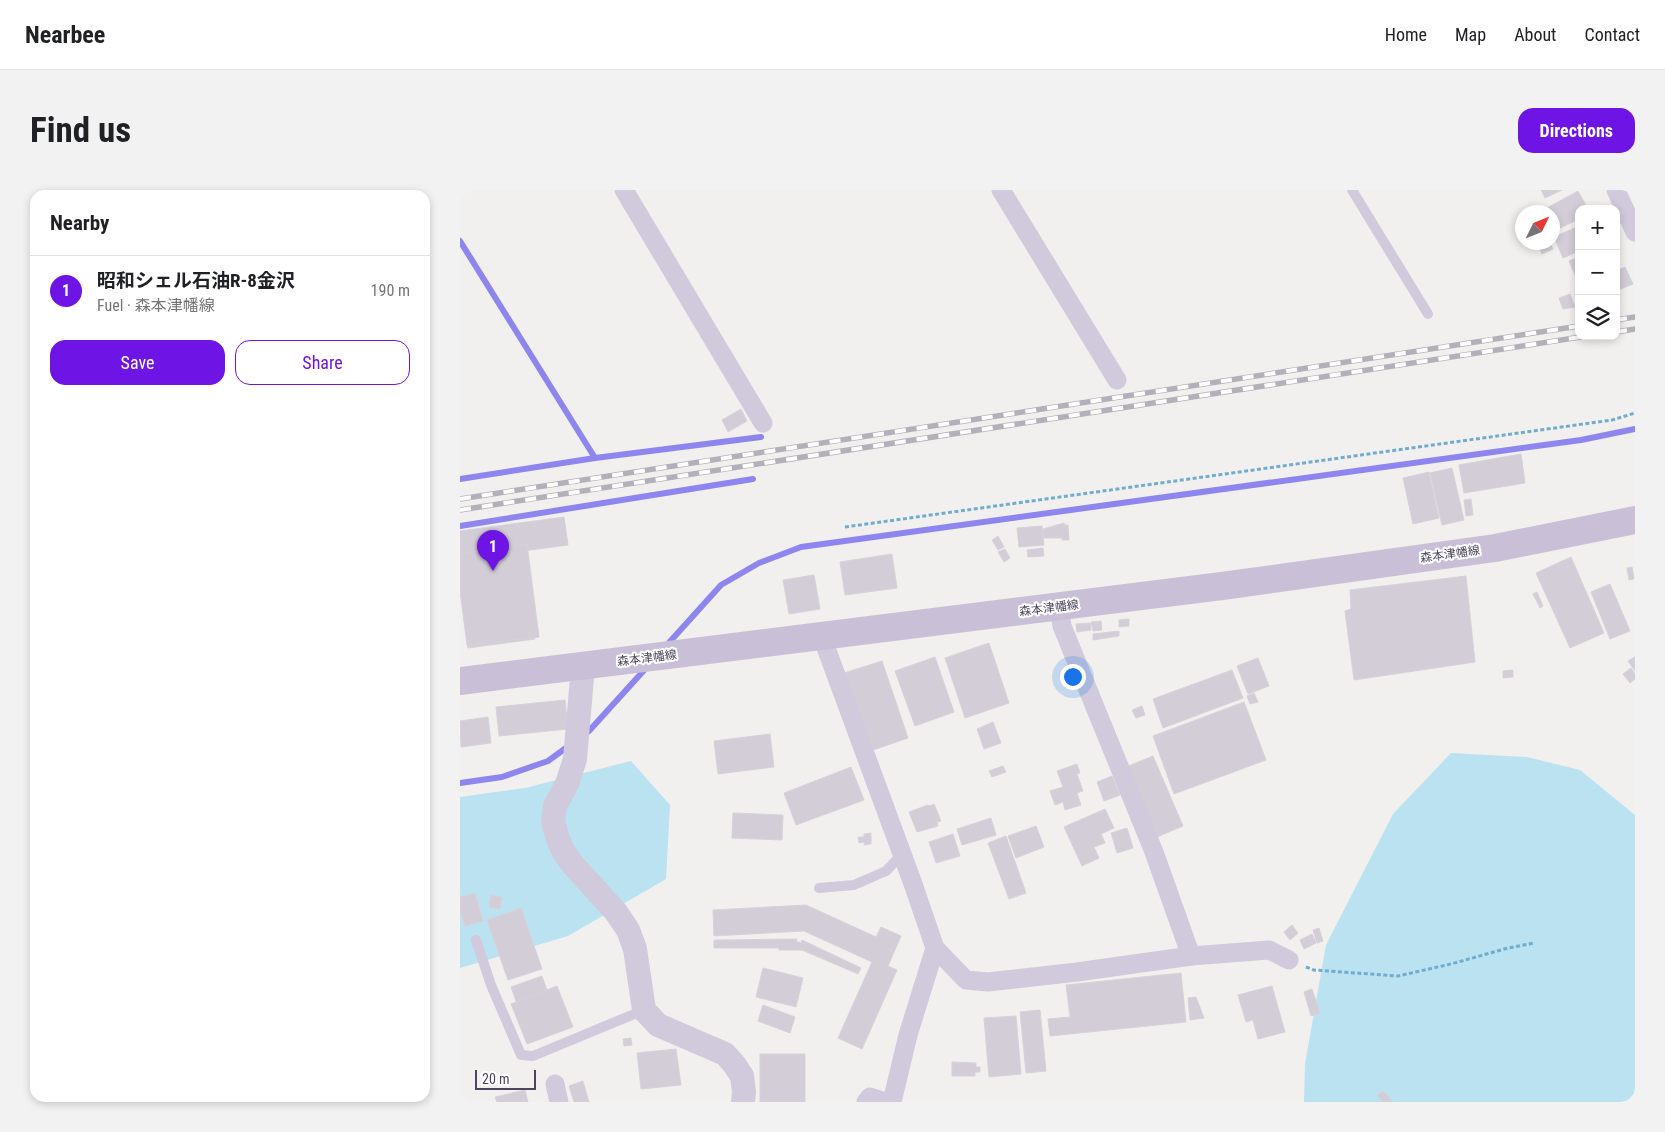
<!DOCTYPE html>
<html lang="en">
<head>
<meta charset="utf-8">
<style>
  :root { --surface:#fff; --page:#f2f2f2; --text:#202124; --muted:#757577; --line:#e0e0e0; --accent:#6e14e5 }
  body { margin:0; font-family:"Roboto Condensed","Noto Sans JP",sans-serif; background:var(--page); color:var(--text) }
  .controls { position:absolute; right:15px; top:15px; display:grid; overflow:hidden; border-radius:10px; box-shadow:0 2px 8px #0003 }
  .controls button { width:45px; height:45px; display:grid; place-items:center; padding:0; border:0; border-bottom:1px solid var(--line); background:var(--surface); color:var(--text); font:25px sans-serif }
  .compass { position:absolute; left:1055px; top:15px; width:45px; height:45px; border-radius:50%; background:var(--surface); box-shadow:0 2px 8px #0003; rotate:47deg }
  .scale { position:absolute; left:15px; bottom:12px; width:61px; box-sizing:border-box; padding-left:5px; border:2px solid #4d455c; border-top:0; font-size:14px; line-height:18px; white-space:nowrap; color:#4d455c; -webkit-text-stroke:4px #fff; paint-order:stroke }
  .you { position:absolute; left:612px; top:486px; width:18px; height:18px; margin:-12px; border:4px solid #fff; border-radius:50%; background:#1a73e8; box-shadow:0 0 0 8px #1a73e833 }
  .badge { display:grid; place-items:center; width:32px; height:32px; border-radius:50%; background:var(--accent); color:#fff; font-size:16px; font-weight:700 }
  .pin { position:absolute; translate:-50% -41px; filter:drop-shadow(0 1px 2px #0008) }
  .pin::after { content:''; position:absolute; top:26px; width:18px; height:15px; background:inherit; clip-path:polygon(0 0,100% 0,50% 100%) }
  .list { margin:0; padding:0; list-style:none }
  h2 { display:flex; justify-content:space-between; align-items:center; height:65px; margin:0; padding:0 20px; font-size:21px }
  h2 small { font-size:16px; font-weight:400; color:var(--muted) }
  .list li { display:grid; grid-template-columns:32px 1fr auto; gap:15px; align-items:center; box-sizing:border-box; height:70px; padding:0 20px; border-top:1px solid var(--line) }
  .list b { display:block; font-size:19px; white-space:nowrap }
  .list p { margin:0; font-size:16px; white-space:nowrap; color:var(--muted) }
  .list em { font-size:16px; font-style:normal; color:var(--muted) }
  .actions { display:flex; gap:10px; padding:15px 20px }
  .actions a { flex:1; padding:11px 0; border:1px solid var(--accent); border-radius:15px; text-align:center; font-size:18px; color:var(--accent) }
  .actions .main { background:var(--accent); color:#fff }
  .icon { flex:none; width:28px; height:28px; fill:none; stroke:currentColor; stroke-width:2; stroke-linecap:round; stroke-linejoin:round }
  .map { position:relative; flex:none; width:1175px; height:912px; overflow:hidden; border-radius:15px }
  header { display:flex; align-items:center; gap:30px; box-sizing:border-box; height:70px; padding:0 25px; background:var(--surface); border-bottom:1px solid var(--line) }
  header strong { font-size:24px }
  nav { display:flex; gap:28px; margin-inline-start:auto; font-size:18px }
  .intro { display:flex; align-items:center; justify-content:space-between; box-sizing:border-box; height:120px; padding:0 30px }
  h1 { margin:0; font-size:35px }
  .button { padding:12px 22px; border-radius:15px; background:var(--accent); color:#fff; font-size:18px; font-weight:700 }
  main { display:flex; gap:30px; padding:0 30px }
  aside { flex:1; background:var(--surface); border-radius:15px; box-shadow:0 2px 8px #0003 }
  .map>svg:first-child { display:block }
  .green { fill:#bae2f0 }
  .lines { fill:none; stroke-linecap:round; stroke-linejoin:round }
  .stream { stroke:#8e86ee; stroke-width:6 }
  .building { fill:#d2cdd6; stroke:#d6d2da }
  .path { stroke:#71accf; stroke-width:3; stroke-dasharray:4 2.5; stroke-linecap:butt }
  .service { stroke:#d0cadc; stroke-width:10 }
  .minor { stroke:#d0cadc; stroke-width:19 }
  .tertiary { stroke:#d0cadc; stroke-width:24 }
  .secondary { stroke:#c9c0d8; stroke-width:28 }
  .rail-casing { stroke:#b4b0b9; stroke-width:5.5 }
  .rail { stroke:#fff; stroke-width:4; stroke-dasharray:11; stroke-linecap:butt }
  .labels { text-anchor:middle; stroke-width:4; stroke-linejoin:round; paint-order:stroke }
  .street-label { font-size:12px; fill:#4d455c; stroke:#fff }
</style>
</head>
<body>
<header>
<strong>Nearbee</strong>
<nav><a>Home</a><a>Map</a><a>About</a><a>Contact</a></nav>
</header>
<div class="intro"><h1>Find us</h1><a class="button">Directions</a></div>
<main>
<aside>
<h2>Nearby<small></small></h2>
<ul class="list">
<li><span class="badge">1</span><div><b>昭和シェル石油R-8金沢</b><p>Fuel · 森本津幡線</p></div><em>190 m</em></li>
</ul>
<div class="actions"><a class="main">Save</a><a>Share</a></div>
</aside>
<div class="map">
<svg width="1175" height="912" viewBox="0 0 1175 912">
  <rect width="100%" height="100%" fill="#f1f0ee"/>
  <g class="green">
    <path d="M991,563L1067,567L1120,580L1175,625V912H844L845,874L866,755L933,624Z"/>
    <path d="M171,571L210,615L206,689L108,746L0,778V607L65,598Z"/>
  </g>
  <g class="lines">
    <g class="stream">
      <path d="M0,51L135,268"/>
      <path d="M0,289L135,268L301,247"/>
      <path d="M0,336L293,289"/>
      <path d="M206,456L261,395L299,373L341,357L1121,250L1175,239"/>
      <path d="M122,546L129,541L187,477"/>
      <path d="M0,593L42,587L88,571L110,555"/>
    </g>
  </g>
  <g class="building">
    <path d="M1081,0H1102L1085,8Z"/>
    <path d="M1118,1L1128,19H1119V29L1098,39L1092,29V22H1089L1087,18Z"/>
    <path d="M1119,36V61L1103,68L1094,47Z"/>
    <path d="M1084,52H1090L1093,59L1082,64L1078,55Z"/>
    <path d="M1119,67V92H1118L1109,71Z"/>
    <path d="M1165,77L1173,94L1156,101V81Z"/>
    <path d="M1110,104L1115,117L1103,119L1099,108Z"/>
    <path d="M281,219L287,231L268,242L262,230Z"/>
    <path d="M1061,264L1065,293L1004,303L999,275Z"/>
    <path d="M992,278L1004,330L982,335L970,283Z"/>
    <path d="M969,282L979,328L953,334L943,288Z"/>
    <path d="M1011,309L1013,325L1006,326L1004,310Z"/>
    <path d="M104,327L108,355L63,361L75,449L8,458L0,401V341Z"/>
    <path d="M604,333L605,335H608L609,350H602V348H584L583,339Z"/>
    <path d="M582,336L584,355L559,357L557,338Z"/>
    <path d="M538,346L544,357L538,360L532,350Z"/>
    <path d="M67,354L79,447L7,455L0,399V364Z"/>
    <path d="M583,358L584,366L568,367L567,360Z"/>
    <path d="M545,359L550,368L544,372L538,362Z"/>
    <path d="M432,364L437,398L385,405L380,372Z"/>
    <path d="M1111,367L1144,443L1110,458L1076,383Z"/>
    <path d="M1172,377L1174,389L1169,390L1167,378Z"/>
    <path d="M354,385L360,419L329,424L323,390Z"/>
    <path d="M1006,386L1015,472L894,490L885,421L891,419L890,400Z"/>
    <path d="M1150,394L1170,441L1150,449L1131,402Z"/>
    <path d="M1077,402L1083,416L1080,418L1073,404Z"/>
    <path d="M669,429V436L659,437V430Z"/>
    <path d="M641,431L642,440L633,441L631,432Z"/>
    <path d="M630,433L631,440L617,442L616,434Z"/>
    <path d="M659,441V446L633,450V444Z"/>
    <path d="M529,453L549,513L505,528L485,468Z"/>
    <path d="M475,467L494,522L455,536L435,481Z"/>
    <path d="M1175,467V481L1168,471Z"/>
    <path d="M798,468L809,496L788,504L777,476Z"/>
    <path d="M422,471L448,548L410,561L384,483Z"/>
    <path d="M1171,478L1175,484V489L1170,493L1163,484Z"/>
    <path d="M772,480L783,508L703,538L693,509Z"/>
    <path d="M1053,480V487L1043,488V481Z"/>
    <path d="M794,503L798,512L790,514L787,506Z"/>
    <path d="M105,510L108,539L39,546L36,517Z"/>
    <path d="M784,512L806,570L714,604L693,546Z"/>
    <path d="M682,516L685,525L676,528L672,520Z"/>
    <path d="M28,527L31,553L1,557L0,531Z"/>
    <path d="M533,532L541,553L524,559L517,539Z"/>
    <path d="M310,544L314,577L258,584L254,551Z"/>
    <path d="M693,566L723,636L697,647L666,577Z"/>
    <path d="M617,574L620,583L617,584L623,601L617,603L621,615L605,620L603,612L595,615L590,601L603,597L597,581Z"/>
    <path d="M543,576L546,582L532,587L529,581Z"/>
    <path d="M391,577L404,610L336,635L324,603Z"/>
    <path d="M652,586L660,605L644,611L637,592Z"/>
    <path d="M474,614L481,631L477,632L478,636L457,642L449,622L468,615L469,616Z"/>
    <path d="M645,619L654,638L641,644L645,653L634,657L639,668L622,676L604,637Z"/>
    <path d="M273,623L323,625L322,650L272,648Z"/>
    <path d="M531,628L536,645L502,655L497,639Z"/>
    <path d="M576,636L584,657L556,668L548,646Z"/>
    <path d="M667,638L673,658L657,663L651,643Z"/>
    <path d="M411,643V654L404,655V652L399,653L398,647H404V644Z"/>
    <path d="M493,644L500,666L476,673L469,652Z"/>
    <path d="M546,646L566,703L549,709L528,653Z"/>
    <path d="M15,703L23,731L5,736L0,720V707Z"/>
    <path d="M31,705L42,707L40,719L29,717Z"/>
    <path d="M346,715L416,747L421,737L441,746L428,776L437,780L402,859L378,848L412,772L344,741L254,746L253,720Z"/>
    <path d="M61,718L82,779L48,790L27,730Z"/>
    <path d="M832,735L838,743L830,750L824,742Z"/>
    <path d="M859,738L863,751L857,753L853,740Z"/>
    <path d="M852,744L856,753L844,759L840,750Z"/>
    <path d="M337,749L336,751L341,753L342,750L401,778L398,784L342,760H319V758H254V750Z"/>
    <path d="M303,778L343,788L336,817L296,807Z"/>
    <path d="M721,783L726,832L590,846L588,829L610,827L606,795Z"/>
    <path d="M82,786L88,803L57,814L51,797Z"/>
    <path d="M97,796L113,837L67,854L51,814Z"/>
    <path d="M812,796L825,842L798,849L793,830L786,832L778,805Z"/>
    <path d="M852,799L860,823L851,826L844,802Z"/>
    <path d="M736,807L744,828L730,830L728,808Z"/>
    <path d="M303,815L335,827L330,843L298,831Z"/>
    <path d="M580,820L586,881L566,883L560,822Z"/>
    <path d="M556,826L561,884L529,887L524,828Z"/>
    <path d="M171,848L172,855L164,856L163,849Z"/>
    <path d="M216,859L221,895L181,899L177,863Z"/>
    <rect x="300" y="864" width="45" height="48"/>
    <path d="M492,872L516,873V877H520V882H515V886H492Z"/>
    <path d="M123,891L129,912H114L109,896Z"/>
    <path d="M65,900L68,912H37L35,907Z"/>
    <path d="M923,901L933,912H923L917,905Z"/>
  </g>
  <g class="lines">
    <g class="path">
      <path d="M385,337L1152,230L1175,223"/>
      <path d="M846,777L854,780L938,786L991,774L1048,758L1074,753"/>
    </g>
    <g class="service">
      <path d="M892,0L968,124"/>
      <path d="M359,698L394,695L426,681L442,664"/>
      <path d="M16,750L31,795L61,865L73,866L184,820"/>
    </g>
    <g class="minor">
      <path d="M164,0L303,233"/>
      <path d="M541,0L657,190"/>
      <path d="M1156,0L1175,42"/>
      <path d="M599,417L602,436L694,662L731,766"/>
      <path d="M362,447L452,691L475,758L448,845L432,912"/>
      <path d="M475,758L506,790L528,792L617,782L731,766L809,760L829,770"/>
      <path d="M95,894L99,912"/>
      <path d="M406,912L410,907L425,912"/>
    </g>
    <path class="tertiary" d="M123,476L115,569L107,594L95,616L93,631L97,646L103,661L114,676L156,722L168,740L175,759L184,820L198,835L265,864L274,874L282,886L284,902L283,912"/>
    <path class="secondary" d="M0,491L762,396L1035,358L1175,330"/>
    <defs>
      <g id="rail">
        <path d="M1156,130L1175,127"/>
        <path d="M1156,142L1175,139"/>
        <path d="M0,309L1119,136"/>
        <path d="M0,320L1127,146"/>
      </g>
    </defs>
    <use href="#rail" class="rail-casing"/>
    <use href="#rail" class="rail"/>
  </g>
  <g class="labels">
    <g class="street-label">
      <text transform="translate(990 364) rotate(-8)" y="4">森本津幡線</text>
      <text transform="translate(589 418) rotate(-7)" y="4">森本津幡線</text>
      <text transform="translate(187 468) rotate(-7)" y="4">森本津幡線</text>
    </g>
  </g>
</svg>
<div class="controls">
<button>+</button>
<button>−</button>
<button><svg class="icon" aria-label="layers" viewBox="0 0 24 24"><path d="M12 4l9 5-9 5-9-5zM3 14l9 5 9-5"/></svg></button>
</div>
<svg class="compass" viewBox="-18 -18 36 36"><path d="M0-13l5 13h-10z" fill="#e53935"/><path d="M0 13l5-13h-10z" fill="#757577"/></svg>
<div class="scale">20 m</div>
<div class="you"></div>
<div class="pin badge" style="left:33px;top:381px">1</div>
</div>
</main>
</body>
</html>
